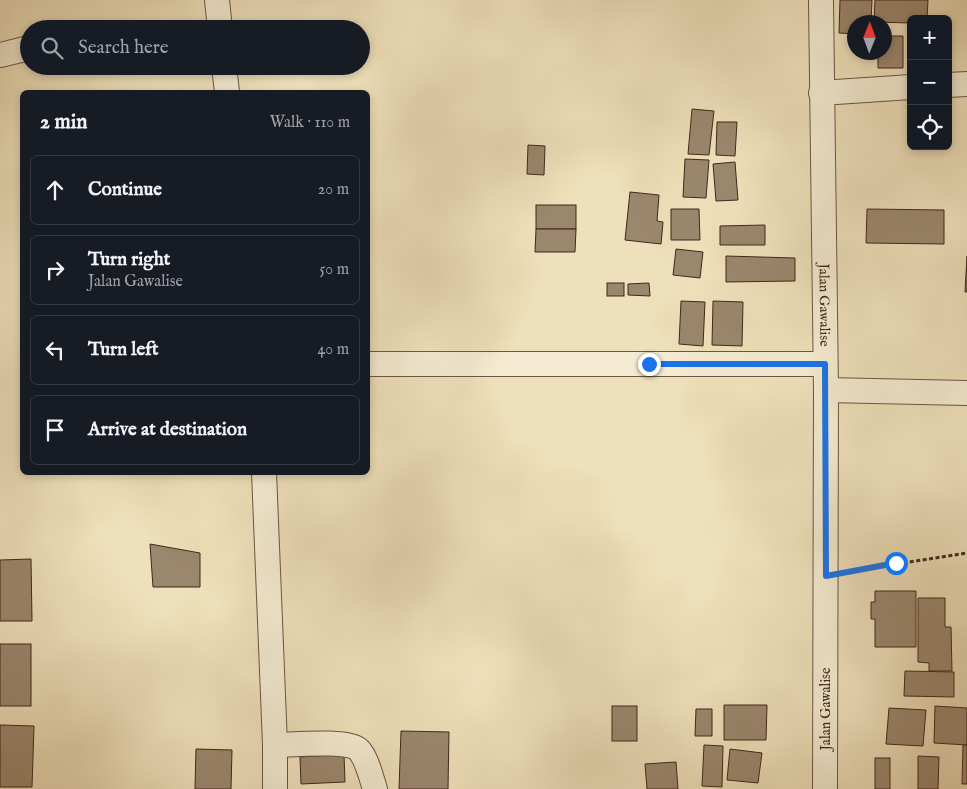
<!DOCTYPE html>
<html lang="en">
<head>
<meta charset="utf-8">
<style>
  :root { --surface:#171b24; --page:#242831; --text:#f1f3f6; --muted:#9ea1a6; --line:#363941 }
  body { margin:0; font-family:"IM FELL English",serif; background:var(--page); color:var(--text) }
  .controls { position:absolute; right:15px; top:15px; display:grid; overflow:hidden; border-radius:8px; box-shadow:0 2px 8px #0003 }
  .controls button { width:45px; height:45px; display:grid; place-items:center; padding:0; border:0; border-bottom:1px solid var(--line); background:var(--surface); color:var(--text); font:25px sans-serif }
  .compass { position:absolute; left:847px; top:15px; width:45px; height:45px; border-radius:50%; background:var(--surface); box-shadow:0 2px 8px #0003; rotate:1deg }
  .stop { position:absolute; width:15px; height:15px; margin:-11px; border:4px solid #1a73e8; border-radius:50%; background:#fff }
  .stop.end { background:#1a73e8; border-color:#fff; box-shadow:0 1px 5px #0008 }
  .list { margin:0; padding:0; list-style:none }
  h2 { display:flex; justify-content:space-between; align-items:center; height:65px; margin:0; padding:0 20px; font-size:21px }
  h2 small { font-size:16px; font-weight:400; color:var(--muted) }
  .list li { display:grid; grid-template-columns:32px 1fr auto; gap:15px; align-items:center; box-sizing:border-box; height:70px; margin:0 10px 10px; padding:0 10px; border:1px solid var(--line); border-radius:8px }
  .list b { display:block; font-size:19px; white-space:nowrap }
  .list p { margin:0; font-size:16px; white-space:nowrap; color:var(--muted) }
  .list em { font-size:16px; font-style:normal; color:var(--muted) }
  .icon { flex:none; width:28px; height:28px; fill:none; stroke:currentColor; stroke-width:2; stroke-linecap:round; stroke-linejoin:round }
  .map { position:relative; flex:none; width:967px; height:789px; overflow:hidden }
  .search { position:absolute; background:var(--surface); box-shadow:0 2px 8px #0003; left:20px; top:20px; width:350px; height:55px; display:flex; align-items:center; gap:12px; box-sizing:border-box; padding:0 18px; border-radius:28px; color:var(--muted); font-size:19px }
  .panel { position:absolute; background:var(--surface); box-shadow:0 2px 8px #0003; left:20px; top:90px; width:350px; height:385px; border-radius:8px }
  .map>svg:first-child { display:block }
  .building { fill:#9b876e; stroke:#41271b }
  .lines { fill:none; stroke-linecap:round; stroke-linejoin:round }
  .minor-casing { stroke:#6c5543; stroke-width:26 }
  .path { stroke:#41271b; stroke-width:3; stroke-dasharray:4 2.5; stroke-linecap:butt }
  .minor { stroke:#f4ebd2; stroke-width:24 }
  .route { stroke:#1a73e8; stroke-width:6 }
  .labels { text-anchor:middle; stroke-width:4; stroke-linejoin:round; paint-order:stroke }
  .street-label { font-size:14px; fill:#41271b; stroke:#f4ebd2 }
</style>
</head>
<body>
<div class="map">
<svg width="967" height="789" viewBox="0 0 967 789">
  <rect width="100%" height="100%" fill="#eee0ba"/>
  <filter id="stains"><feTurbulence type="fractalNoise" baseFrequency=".004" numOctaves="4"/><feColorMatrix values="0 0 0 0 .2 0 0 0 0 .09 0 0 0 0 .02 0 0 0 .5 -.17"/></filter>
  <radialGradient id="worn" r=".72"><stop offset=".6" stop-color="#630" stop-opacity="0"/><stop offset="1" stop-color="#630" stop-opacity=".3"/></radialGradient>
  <g class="building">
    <path d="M840,0H872L871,22H854V34L839,33Z"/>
    <path d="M875,0H928L927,19H911V23L874,22Z"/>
    <path d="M884,36H903V68H878V52H884Z"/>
    <path d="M692,109L714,111L709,155L688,154Z"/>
    <path d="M717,122H737L735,156L716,155Z"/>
    <path d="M528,145L545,146L544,175L527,174Z"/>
    <path d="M685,159L709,160L706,198L683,197Z"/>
    <path d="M735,162L738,200L716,201L713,164Z"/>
    <path d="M630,192L659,195L657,221L663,222L661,244L625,240Z"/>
    <rect x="536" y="205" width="40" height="24"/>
    <path d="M671,209H699L700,240H671Z"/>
    <path d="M867,209L944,210V244L866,243Z"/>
    <path d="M765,225V245H720V226Z"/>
    <path d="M536,229H576L575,252H535Z"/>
    <path d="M676,249L703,252L700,278L673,275Z"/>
    <path d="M726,256L795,258V281L726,282Z"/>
    <path d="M967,256V292H965Z"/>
    <rect x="607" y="283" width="17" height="13"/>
    <path d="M649,283L650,296L628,295V284Z"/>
    <path d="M681,301L705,302L703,346L679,344Z"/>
    <path d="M713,301L743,302L742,346L712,345Z"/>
    <path d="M150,544L200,553V587H153Z"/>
    <path d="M31,559L32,621H0V560Z"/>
    <path d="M875,591H916V647H875V619H871V602H875Z"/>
    <path d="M918,598H945V627H951L952,671H929V663L918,662Z"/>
    <rect x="0" y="644" width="31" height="62"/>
    <path d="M905,671L954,672V697L904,696Z"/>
    <path d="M724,705H767L766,740H724Z"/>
    <rect x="612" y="706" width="25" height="35"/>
    <path d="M935,706L967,708V745L934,743Z"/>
    <path d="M889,708L926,710L923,746L886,744Z"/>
    <path d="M696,709H712V736H695Z"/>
    <path d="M0,725L34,726L32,787H0Z"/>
    <path d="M401,731L449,732L448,789H399Z"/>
    <path d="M704,745L723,746L722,787L702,786Z"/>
    <path d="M963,745H967V784H962Z"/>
    <path d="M196,749L232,750L231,789H195Z"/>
    <path d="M730,749L762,753L758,783L727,780Z"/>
    <path d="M344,754L345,782L301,784L300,757Z"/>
    <path d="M918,756L939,757L938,789H918Z"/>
    <rect x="875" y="758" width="15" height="31"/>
    <path d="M676,762L678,789H647L645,764Z"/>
  </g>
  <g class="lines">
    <defs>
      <g id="minor">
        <path d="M217,0L220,29"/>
        <path id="s1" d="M821,0L826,390L825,789"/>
        <path d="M0,55L29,48"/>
        <path d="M224,66L227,92"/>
        <path d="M948,85L967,84"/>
        <path d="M821,93L911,87"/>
        <path d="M368,364H825"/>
        <path d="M826,390L967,393"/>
        <path d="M264,472L275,745V789"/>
        <path d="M275,745C290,745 350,739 359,750C367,759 371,777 375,789"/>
      </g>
    </defs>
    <use href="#minor" class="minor-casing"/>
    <path class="path" d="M852,571L967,553"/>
    <use href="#minor" class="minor"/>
  </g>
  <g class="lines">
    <path class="route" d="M649,364H825L826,576L896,563"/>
  </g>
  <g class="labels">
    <g class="street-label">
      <text dy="5" stroke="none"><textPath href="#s1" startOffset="305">Jalan Gawalise</textPath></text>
      <text transform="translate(825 709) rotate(-90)" y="5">Jalan Gawalise</text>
    </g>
  </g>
  <rect width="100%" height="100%" filter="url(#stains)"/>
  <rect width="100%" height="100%" fill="url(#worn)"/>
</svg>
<div class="controls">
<button>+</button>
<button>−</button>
<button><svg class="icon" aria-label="locate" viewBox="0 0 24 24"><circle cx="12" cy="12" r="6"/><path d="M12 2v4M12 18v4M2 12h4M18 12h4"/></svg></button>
</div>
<svg class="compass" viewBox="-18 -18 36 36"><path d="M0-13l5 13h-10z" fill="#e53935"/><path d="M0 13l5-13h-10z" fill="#9ea1a6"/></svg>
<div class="stop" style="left:896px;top:563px"></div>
<div class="stop end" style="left:649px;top:364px"></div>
<div class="search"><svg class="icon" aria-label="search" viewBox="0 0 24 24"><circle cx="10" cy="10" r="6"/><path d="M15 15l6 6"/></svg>Search here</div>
<section class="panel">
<h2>2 min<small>Walk · 110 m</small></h2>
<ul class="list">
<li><svg class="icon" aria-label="ahead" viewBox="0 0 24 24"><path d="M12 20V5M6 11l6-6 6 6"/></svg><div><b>Continue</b></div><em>20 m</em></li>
<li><svg class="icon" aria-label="right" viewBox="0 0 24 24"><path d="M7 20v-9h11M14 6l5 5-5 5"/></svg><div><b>Turn right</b><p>Jalan Gawalise</p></div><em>50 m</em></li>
<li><svg class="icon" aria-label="left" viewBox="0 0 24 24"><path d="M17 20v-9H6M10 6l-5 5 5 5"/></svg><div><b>Turn left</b></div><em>40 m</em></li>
<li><svg class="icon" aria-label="arrive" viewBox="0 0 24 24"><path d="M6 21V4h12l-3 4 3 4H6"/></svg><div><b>Arrive at destination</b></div></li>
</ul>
</section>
</div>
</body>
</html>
